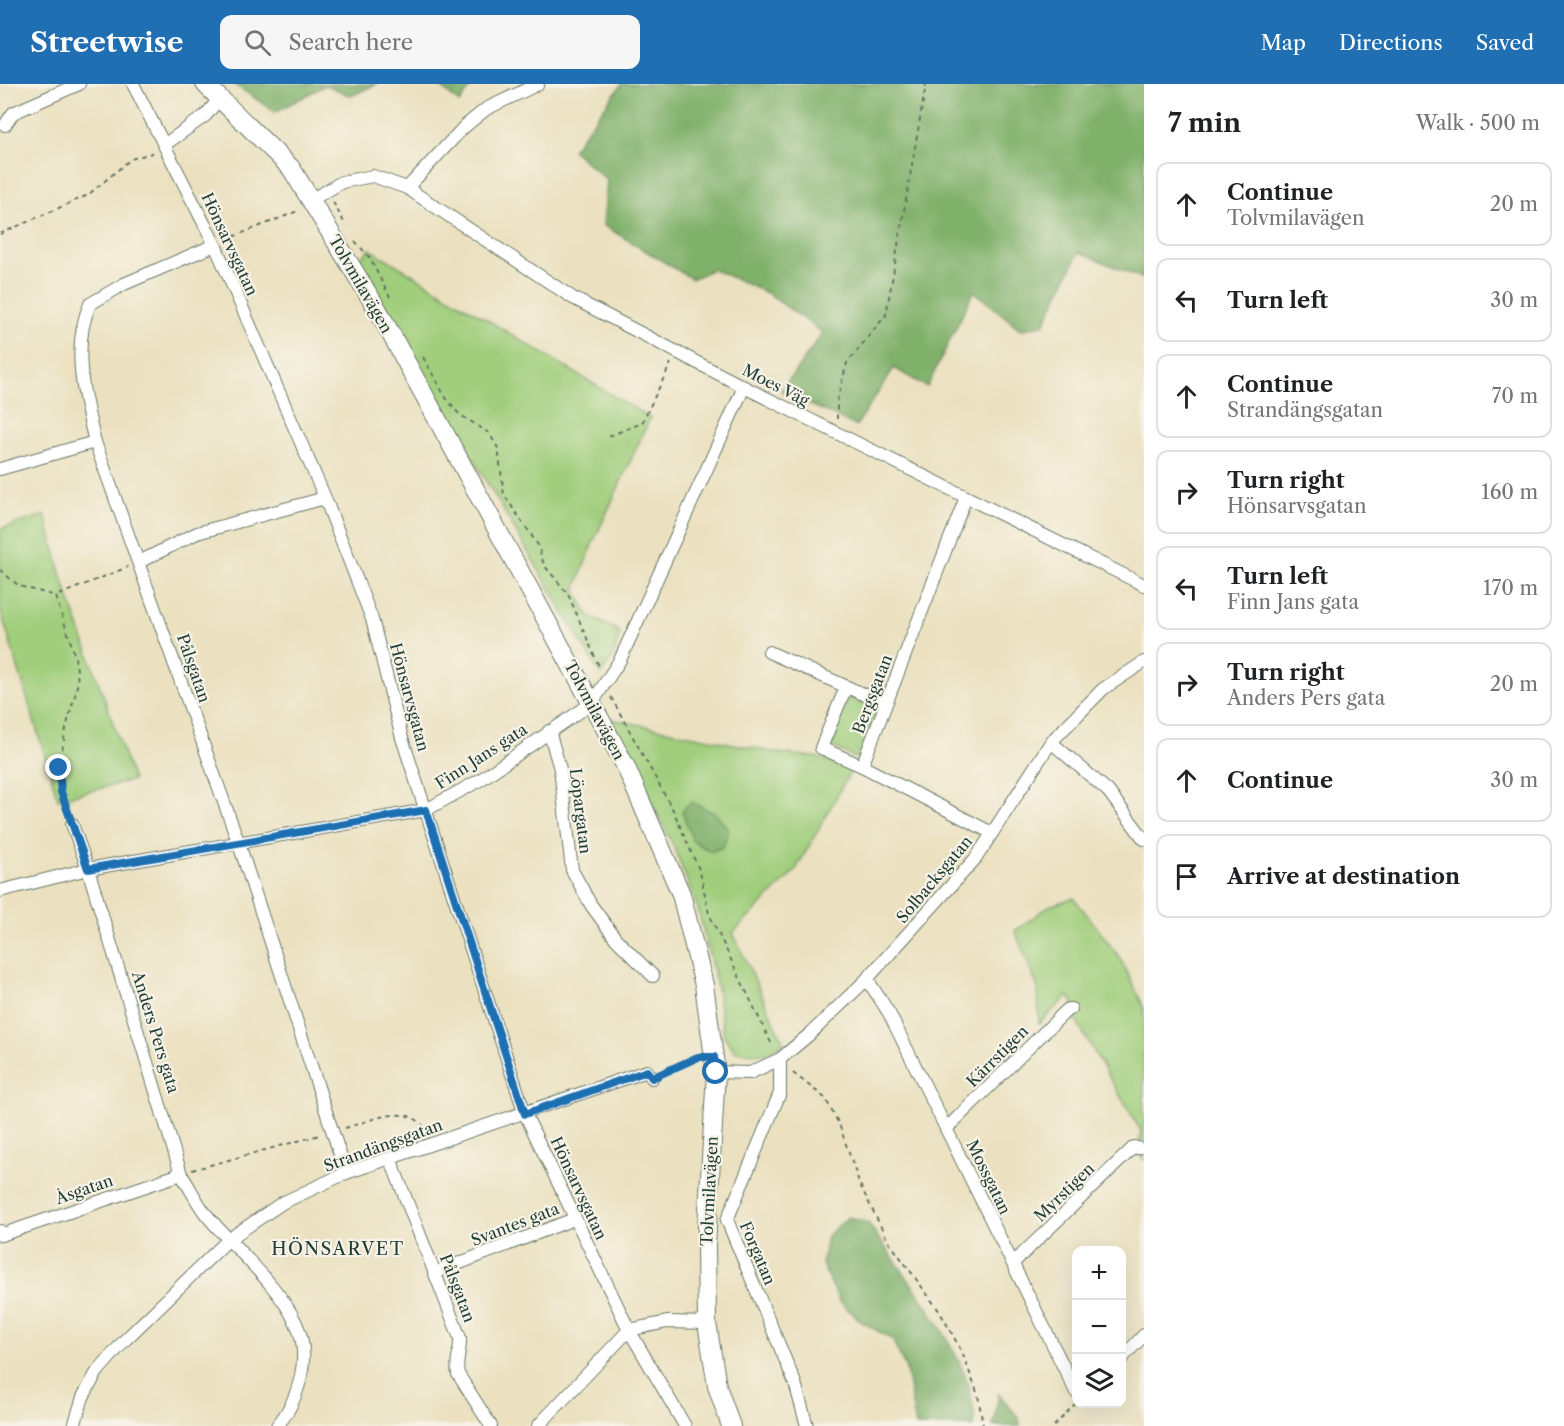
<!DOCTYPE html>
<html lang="en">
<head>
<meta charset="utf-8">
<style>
  :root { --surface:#fff; --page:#f6f6f6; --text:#202124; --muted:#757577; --line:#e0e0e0; --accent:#1f6fb2 }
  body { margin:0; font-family:"Libre Caslon Text",serif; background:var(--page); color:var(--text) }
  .controls { position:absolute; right:18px; bottom:18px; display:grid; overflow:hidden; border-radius:12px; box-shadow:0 6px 24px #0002 }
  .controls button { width:54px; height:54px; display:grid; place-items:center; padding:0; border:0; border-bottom:2px solid var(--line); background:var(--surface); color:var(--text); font:30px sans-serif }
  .stop { position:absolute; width:18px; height:18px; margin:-14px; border:4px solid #1f6fb2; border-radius:50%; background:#fff }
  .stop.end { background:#1f6fb2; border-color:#fff; box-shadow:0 2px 6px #0008 }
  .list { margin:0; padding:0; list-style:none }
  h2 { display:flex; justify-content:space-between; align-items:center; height:78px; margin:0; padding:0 24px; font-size:26px }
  h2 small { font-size:20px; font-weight:400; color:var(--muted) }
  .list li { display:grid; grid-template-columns:39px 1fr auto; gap:18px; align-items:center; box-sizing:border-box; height:84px; margin:0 12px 12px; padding:0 12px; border:2px solid var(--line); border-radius:12px }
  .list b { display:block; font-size:22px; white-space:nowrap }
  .list p { margin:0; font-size:20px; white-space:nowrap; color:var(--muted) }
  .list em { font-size:20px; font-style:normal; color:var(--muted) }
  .icon { flex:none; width:33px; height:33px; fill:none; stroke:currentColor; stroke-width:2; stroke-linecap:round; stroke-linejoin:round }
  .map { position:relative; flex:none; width:1144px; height:1342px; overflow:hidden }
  header { display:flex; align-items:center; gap:36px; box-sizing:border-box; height:84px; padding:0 30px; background:var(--accent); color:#fff }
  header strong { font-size:28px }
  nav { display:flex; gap:33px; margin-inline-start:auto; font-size:21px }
  .search { width:420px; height:54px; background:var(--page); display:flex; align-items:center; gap:15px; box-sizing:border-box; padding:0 21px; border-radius:12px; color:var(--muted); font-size:22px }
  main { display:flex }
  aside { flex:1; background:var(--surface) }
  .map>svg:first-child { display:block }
  .green { fill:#a0ce7b; stroke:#608658; stroke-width:1.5 }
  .forest { fill:#80b16b; stroke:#507750; stroke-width:1.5 }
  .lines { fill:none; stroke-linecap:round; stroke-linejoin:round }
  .street-casing { stroke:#667665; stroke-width:14 }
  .secondary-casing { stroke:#667665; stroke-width:20 }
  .path { stroke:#667665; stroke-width:2; stroke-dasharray:4.5 4.5; stroke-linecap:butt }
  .street { stroke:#fff; stroke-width:12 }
  .secondary { stroke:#fff; stroke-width:18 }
  .route { stroke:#1f6fb2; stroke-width:8 }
  .labels { text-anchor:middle; stroke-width:4.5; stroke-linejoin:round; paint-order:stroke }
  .street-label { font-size:16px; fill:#1f3d34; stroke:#f7f3e8 }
  .neighbourhood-label { font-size:18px; letter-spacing:1.5px; fill:#1f3d34; stroke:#f7f3e8 }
</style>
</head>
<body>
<header>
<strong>Streetwise</strong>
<div class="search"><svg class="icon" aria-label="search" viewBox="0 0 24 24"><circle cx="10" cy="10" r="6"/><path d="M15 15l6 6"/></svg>Search here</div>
<nav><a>Map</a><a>Directions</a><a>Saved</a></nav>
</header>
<main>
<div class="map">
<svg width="1144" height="1342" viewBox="0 0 1144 1342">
  <rect width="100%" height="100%" fill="#f7f3e8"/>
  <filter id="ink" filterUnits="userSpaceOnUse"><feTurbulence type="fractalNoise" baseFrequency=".0167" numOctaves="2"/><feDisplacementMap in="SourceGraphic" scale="12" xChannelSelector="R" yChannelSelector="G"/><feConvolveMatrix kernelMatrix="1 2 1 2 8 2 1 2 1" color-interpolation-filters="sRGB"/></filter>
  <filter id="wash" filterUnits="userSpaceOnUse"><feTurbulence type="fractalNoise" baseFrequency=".008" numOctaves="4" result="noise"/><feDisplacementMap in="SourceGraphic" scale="24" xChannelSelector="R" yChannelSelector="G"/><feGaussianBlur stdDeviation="1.35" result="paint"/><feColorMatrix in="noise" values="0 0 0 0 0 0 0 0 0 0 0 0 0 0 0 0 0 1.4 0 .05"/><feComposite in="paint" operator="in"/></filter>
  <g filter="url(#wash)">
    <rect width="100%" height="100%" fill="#ebe1c0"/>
    <g class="green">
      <path d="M370,165L650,334L591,463L575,506L589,532L620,548L613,574L600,590L357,178Z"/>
      <path d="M45,431L64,500L133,696L58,715L0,525V445Z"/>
      <path d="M850,611L880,624L857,675L827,660Z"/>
      <path d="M611,635L778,669L815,673L852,685L795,787L733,849L784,959L766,970L735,967L724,952L716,898L698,825L674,763Z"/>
      <path d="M1074,814L1120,874L1144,924V1076L1138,1067L1141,1047L1073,932L1077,924L1068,912L1039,939L1038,904L1015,847L1049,822Z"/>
    </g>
    <g class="forest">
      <path d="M234,0H377L351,12L326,1L275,28Z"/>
      <path d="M438,0H473L459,19Z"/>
      <path d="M622,0H1144V195L1079,168L1044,240L1021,246L974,207L927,303L894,284L856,342L781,307L823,249L767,209L713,185L692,195L603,141L607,96L572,66Z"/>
      <path d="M691,718L715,729L729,746L723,763L711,768L693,757L682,727Z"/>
      <path d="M848,1133L868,1139C903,1191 979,1278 974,1342H916L906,1285L892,1255L862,1238L840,1218L822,1181L827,1152Z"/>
      <path d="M999,1310L1019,1334L1020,1342H993Z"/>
    </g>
  </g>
  <g filter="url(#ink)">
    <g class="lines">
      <defs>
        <g id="street">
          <path d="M133,0L215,161L325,414L372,535L402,654L525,1030L629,1246L685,1342"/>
          <path d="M5,41L13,29L79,0"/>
          <path d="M164,61L206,31L219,15"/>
          <path d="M407,104L464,43L486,25L538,0"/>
          <path d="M311,116L342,98L373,92L407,104L573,214L744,303L1144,501"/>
          <path d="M215,161L124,200L90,220C71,263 84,314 95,358L239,760L346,1089"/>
          <path d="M0,385L95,358"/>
          <path d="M966,413L862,682L992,749"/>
          <path d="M139,478L197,449L325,414"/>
          <path d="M769,568L885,620"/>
          <path d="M846,603L821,664L862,682"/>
          <path d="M549,647L560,685L572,786L591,821L616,855L653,892"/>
          <path d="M1051,658L1108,707L1144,755"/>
          <path d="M72,740L88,785L181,1090C189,1102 196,1117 205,1129C234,1165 276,1197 296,1239C312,1272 299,1316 277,1342"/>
          <path d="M0,807L88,785L426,726L480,696L592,619L620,576L744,303"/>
          <path d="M867,895L889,929L1076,1308"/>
          <path d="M780,975V1009L727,1136L795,1299L807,1342"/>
          <path d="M716,988L750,989L780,975L810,950L867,895L976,774L1051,658L1103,605L1144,578"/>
          <path d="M946,1045L1068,925H1071"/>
          <path d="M390,1074L460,1254C461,1266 455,1278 458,1290L491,1342"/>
          <path d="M0,1147L1,1151L181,1090"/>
          <path d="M1013,1179L1134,1063L1138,1064"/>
          <path d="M434,1189L574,1135"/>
          <path d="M1122,1274L1144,1251"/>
          <path d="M74,1342L83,1313L97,1288L125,1256L229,1155L282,1119L346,1089L647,987L652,994"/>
          <path d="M538,1342L629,1246L667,1238L707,1239"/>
        </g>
        <path id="secondary" d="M205,0L291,84L379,228L625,681L681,810L704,901L716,988L706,1162L707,1239L717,1302L731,1342"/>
      </defs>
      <use href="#street" class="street-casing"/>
      <use href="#secondary" class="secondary-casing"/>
      <g class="path">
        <path d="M333,118L346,142"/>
        <path d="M0,150L88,111L131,75L155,68"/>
        <path d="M225,156L298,127"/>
        <path d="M355,157L369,173L390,213"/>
        <path d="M423,273L446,314L459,330L489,349L498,364L504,411L538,461L544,481L568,510L600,585"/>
        <path d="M837,335V317L847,279L886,231L926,0"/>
        <path d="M609,352L642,339L671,279"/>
        <path d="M0,486L19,502L56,512"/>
        <path d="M611,613L673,726L700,788L709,830L773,963"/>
        <path d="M68,728C56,694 61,663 70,629C72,620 76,611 77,602C80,572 63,541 56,512L128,483"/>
        <path d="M663,989L699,973"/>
        <path d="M793,989L825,1014L839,1040L860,1101L887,1155L940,1228L962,1268L978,1311L983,1342"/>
        <path d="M345,1044C370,1037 411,1016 427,1048"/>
        <path d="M192,1086L320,1051"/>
        <path d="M1054,1342L1075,1320"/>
      </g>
      <use href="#street" class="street"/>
      <use href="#secondary" class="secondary"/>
    </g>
  </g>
  <g class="lines" filter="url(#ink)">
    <path class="route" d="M59,684L61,708L88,785L426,726L525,1030L647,987L652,994L698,973H714L716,988"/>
  </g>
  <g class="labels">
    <g class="street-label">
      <text transform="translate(230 160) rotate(65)" y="6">Hönsarvsgatan</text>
      <text transform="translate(361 200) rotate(60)" y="6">Tolvmilavägen</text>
      <text transform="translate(776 301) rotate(27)" y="6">Moes Väg</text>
      <text transform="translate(194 584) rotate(71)" y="6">Pålsgatan</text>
      <text transform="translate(872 610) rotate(-69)" y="6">Bergsgatan</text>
      <text transform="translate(410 613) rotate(75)" y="6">Hönsarvsgatan</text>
      <text transform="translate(595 626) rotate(62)" y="6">Tolvmilavägen</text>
      <text transform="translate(481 672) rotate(-33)" y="6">Finn Jans gata</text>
      <text transform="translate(581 727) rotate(83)" y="6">Löpargatan</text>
      <text transform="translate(934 795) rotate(-50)" y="6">Solbacksgatan</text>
      <text transform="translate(156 948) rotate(73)" y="6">Anders Pers gata</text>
      <text transform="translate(997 972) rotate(-45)" y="6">Kärrstigen</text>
      <text transform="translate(383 1061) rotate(-20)" y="6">Strandängsgatan</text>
      <text transform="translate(989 1093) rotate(64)" y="6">Mossgatan</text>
      <text transform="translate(579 1104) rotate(65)" y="6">Hönsarvsgatan</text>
      <text transform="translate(84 1105) rotate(-19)" y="6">Åsgatan</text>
      <text transform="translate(709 1107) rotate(-87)" y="6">Tolvmilavägen</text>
      <text transform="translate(1064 1108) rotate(-44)" y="6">Myrstigen</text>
      <text transform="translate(515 1140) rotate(-21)" y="6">Svantes gata</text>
      <text transform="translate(758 1169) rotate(67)" y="6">Forgatan</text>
      <text transform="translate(458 1204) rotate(69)" y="6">Pålsgatan</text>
    </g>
    <g class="neighbourhood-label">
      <text x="338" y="1171">HÖNSARVET</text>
    </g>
  </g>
</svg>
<div class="controls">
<button>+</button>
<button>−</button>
<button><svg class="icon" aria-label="layers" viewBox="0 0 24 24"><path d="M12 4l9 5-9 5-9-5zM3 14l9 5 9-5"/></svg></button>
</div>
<div class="stop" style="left:716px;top:988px"></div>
<div class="stop end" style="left:59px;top:684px"></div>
</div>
<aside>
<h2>7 min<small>Walk · 500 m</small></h2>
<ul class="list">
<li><svg class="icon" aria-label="ahead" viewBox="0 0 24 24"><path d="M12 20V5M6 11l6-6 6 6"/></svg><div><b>Continue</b><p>Tolvmilavägen</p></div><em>20 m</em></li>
<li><svg class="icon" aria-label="left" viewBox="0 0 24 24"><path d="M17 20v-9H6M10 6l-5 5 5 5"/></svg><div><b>Turn left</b></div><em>30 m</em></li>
<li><svg class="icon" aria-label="ahead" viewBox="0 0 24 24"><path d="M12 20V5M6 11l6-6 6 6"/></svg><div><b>Continue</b><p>Strandängsgatan</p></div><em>70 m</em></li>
<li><svg class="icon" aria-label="right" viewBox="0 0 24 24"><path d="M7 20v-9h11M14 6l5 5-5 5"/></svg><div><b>Turn right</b><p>Hönsarvsgatan</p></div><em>160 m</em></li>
<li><svg class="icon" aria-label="left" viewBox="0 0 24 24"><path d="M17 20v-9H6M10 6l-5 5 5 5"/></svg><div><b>Turn left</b><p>Finn Jans gata</p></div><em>170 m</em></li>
<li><svg class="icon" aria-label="right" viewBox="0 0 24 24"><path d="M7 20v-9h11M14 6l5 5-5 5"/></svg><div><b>Turn right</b><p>Anders Pers gata</p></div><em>20 m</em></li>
<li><svg class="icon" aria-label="ahead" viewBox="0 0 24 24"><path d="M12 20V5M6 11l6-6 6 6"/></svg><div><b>Continue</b></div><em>30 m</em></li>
<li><svg class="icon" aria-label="arrive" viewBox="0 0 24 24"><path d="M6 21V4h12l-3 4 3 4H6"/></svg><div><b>Arrive at destination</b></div></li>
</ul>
</aside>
</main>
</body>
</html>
